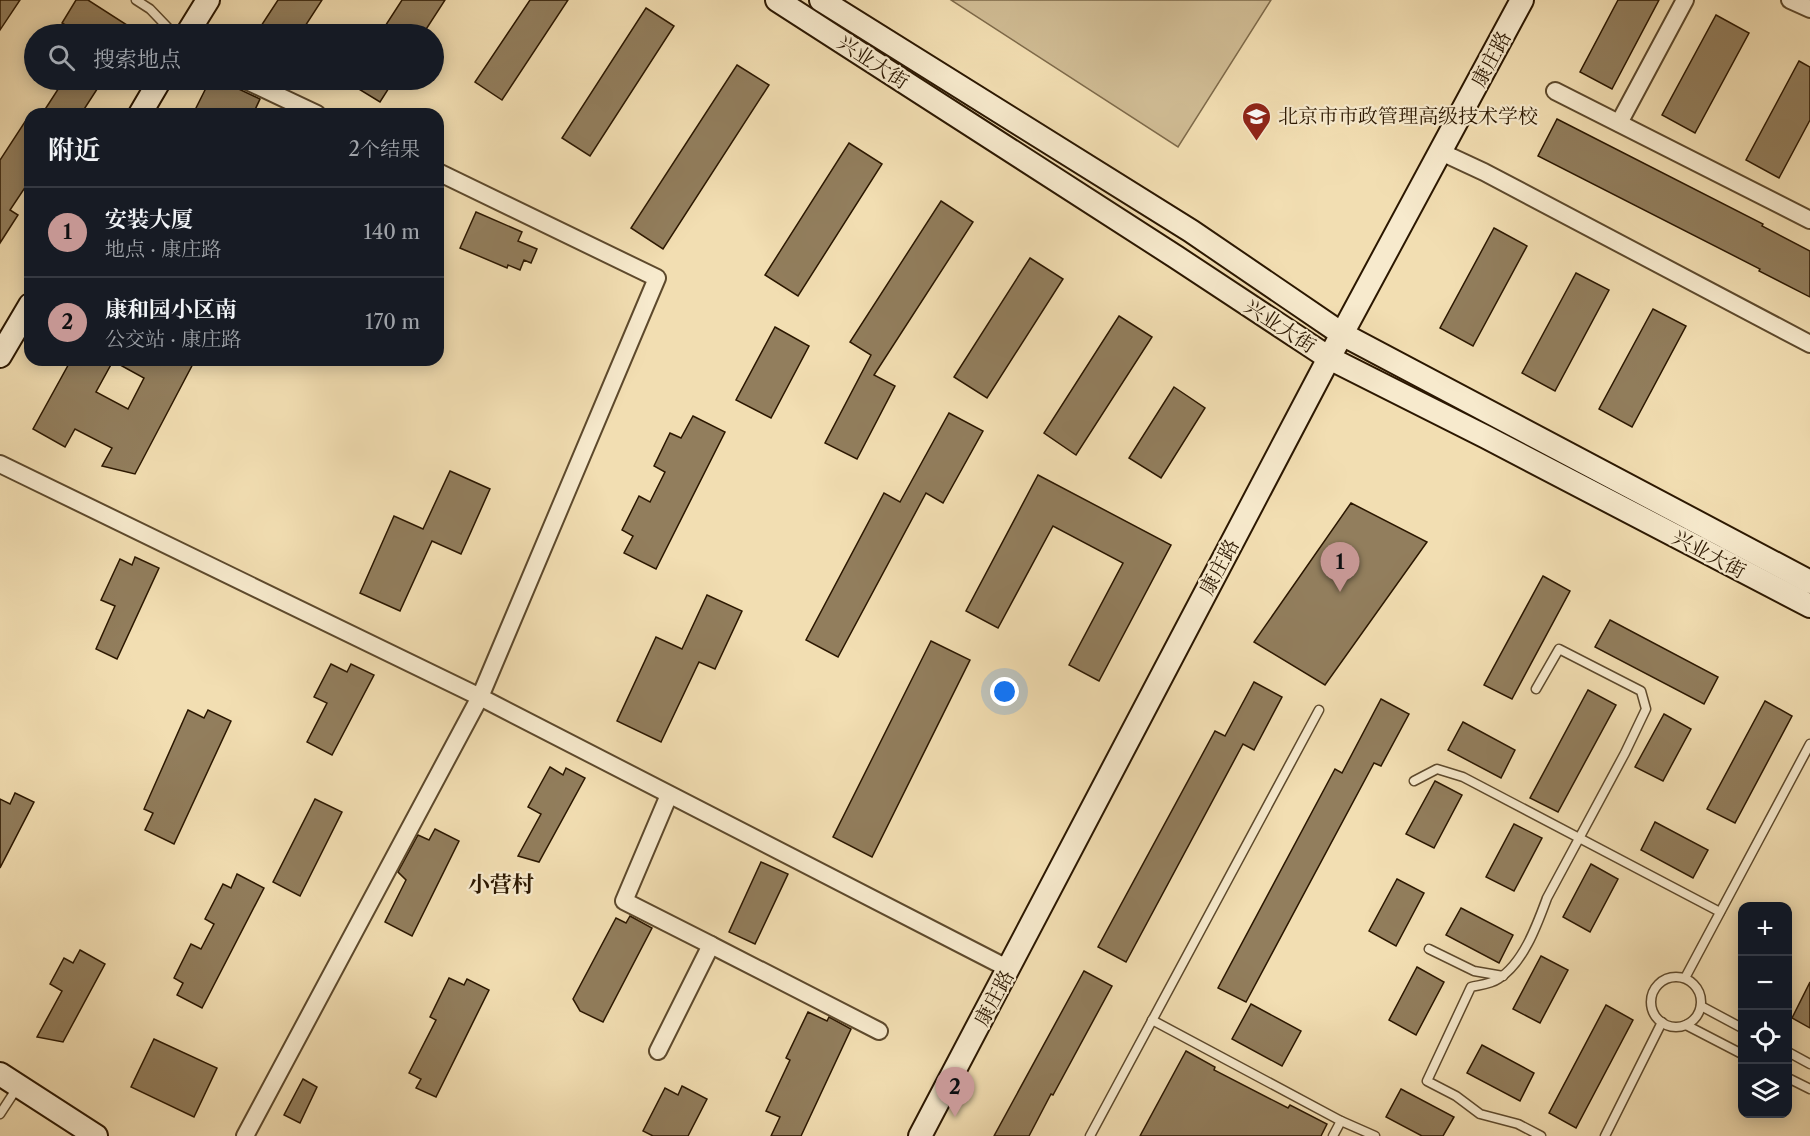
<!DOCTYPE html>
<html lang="zh">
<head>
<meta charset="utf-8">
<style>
  :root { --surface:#171b24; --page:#242831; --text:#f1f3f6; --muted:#9ea1a6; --line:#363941; --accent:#c59692 }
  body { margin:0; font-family:"Libre Caslon Text","Noto Serif SC",serif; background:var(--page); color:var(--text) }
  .controls { position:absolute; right:18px; bottom:18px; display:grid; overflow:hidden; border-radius:12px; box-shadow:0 3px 15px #0003 }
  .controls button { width:54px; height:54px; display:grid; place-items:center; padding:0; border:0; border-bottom:2px solid var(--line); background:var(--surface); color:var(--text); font:30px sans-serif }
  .you { position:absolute; left:1005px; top:692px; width:21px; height:21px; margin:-15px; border:4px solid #fff; border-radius:50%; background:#1a73e8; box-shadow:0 0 0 9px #1a73e833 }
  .badge { display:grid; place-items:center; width:39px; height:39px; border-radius:50%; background:var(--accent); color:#111; font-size:20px; font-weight:700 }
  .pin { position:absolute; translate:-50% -50px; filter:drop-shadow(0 2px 3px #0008) }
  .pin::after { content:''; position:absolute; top:32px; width:21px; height:18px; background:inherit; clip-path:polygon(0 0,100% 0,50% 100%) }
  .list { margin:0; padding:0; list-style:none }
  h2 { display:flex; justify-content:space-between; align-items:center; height:78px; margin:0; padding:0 24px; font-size:26px }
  h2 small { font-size:20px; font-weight:400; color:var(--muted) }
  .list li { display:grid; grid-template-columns:39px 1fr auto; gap:18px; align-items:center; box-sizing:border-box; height:90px; padding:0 24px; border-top:2px solid var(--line) }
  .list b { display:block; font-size:22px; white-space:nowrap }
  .list p { margin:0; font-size:20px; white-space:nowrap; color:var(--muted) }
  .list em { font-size:20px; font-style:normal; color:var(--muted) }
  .icon { flex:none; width:33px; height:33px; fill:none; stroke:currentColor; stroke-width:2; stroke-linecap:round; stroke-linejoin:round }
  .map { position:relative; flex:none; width:1810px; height:1136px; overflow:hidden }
  .search { position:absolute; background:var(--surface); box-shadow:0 3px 15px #0003; left:24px; top:24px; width:420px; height:66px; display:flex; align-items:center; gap:15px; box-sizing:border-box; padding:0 21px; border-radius:33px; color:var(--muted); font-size:22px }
  .panel { position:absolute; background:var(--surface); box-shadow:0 3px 15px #0003; left:24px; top:108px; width:420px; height:258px; border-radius:18px }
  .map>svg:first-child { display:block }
  .green { fill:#d0bc94; stroke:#7e6a4a; stroke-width:1.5 }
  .building { fill:#927e5d; stroke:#2b1700; stroke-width:1.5; fill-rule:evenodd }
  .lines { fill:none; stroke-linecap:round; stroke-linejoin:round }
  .lane-casing { stroke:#5d492c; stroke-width:11 }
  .street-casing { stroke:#5d492c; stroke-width:20 }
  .secondary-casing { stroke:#2b1700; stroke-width:26 }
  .lane { stroke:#f7eacd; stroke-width:8 }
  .street { stroke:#f7eacd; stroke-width:16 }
  .secondary { stroke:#f7eacd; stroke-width:22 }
  .labels { text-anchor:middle; stroke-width:4.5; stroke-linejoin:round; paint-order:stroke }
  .street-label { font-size:20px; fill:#2b1700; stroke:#f7eacd }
  .poi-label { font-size:20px; fill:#2b1700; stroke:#f7eacd; text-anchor:start }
  .quarter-label { font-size:22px; font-weight:bold; fill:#2b1700; stroke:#f7eacd }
</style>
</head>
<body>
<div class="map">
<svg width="1810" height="1136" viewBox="0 0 1810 1136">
  <rect width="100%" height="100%" fill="#f2deb2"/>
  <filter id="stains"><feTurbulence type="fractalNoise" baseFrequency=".00333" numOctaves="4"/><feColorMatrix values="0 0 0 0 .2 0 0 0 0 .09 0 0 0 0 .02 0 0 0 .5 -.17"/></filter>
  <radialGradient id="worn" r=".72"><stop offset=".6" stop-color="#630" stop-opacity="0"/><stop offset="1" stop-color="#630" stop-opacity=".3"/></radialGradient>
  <path class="green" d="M951,0H1271L1178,147Z"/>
  <g class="building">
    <path d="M0,0H20L0,30Z"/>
    <path d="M76,0H88L141,34H80L62,23Z"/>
    <path d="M278,0H322L300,34H275L261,26Z"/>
    <path d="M402,0H445L423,34H380Z"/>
    <path d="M530,0H568L502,100L475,82Z"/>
    <path d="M1618,0H1659L1612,89L1580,72Z"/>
    <path d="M646,8L674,26L590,156L562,138Z"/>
    <path d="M1716,15L1749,33L1695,133L1662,115Z"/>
    <path d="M1799,61L1810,67V120L1779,178L1746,160Z"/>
    <path d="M737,65L769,85L663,249L631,228Z"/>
    <path d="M64,80H103L81,114H42Z"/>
    <path d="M344,80H394L380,102Z"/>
    <path d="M209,82L215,85L226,83L260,99L253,114H193Z"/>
    <path d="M30,114V180L10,210L18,215L0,243V160Z"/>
    <path d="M1557,119L1763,224L1762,226L1810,251V297L1759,271L1760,269L1538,156Z"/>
    <path d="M849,143L882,164L798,296L765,275Z"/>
    <path d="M941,201L973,222L874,375L895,386L857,459L825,443L871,355L850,342Z"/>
    <path d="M476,212L522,232L518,241L537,249L531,263L524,260L520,270L508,265L507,268L460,248Z"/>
    <path d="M1494,228L1527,246L1473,346L1440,328Z"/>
    <path d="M1030,258L1063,279L987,398L954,377Z"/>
    <path d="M1576,273L1609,290L1555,391L1522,373Z"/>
    <path d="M1653,309L1686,326L1632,427L1599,409Z"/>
    <path d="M1119,316L1152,337L1076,455L1044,433Z"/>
    <path d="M775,327L809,346L771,418L736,400Z"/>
    <path d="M71,360H195L135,474L102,466L112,448L75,429L65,447L33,429ZM113,361L144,378L128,409L96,392Z"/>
    <path d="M1174,387L1205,408L1161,478L1129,458Z"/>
    <path d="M949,413L983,431L943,503L926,493L838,657L806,640L884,493L900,502Z"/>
    <path d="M693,416L725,432L656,569L624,553L633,536L622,530L639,496L650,502L665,472L654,466L670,433L681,438Z"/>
    <path d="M450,471L490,489L461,554L432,541L400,611L360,593L394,516L423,529Z"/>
    <path d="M1038,475L1171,545L1099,681L1069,665L1123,563L1053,526L998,628L966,611Z"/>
    <path d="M1351,503L1427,542L1325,685L1254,642Z"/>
    <path d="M135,557L159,568L117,659L96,649L115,606L101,600L120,559L132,565Z"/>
    <path d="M1543,576L1570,591L1512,699L1484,685Z"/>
    <path d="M707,595L742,611L715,669L699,662L661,742L617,721L656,637L682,649Z"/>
    <path d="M1610,620L1718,677L1704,704L1595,647Z"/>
    <path d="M931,641L970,660L872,857L833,837Z"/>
    <path d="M331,664L347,672L351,664L374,675L332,755L307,742L327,703L314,697Z"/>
    <path d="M1254,682L1282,697L1254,750L1243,744L1126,962L1098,947L1215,731L1225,736Z"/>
    <path d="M1588,690L1616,705L1558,812L1530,798Z"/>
    <path d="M1381,699L1409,714L1381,766L1374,763L1246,1002L1218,988L1335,769L1342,773Z"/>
    <path d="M1765,701L1792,716L1735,823L1707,809Z"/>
    <path d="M188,710L204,718L208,710L231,721L174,844L145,830L153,813L144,809Z"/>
    <path d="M1664,714L1691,729L1663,781L1635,767Z"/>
    <path d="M1463,722L1515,750L1501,778L1448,750Z"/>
    <path d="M550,767L563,775L566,768L585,778L539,862L518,856L541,814L528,807Z"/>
    <path d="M1435,781L1462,795L1434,848L1406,834Z"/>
    <path d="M15,793L34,802L0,868V799L10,804Z"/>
    <path d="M315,799L342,812L300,896L273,882Z"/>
    <path d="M1655,822L1708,850L1693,878L1641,850Z"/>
    <path d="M1514,824L1542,838L1514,891L1486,877Z"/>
    <path d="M435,829L459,841L412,936L385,922L406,880L398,872L418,835L429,840Z"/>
    <path d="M761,862L788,874L755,944L729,932Z"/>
    <path d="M1591,864L1618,879L1590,932L1563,917Z"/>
    <path d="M237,874L264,888L202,1008L177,995L183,983L174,978L191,944L201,949L214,924L205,919L223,884L231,888Z"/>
    <path d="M1397,879L1424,893L1396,946L1369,931Z"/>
    <path d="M1461,908L1513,935L1499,963L1446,935Z"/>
    <path d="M630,916L652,928L603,1022L580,1011L573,999L616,918L626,923Z"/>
    <path d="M80,950L105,964L63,1042L37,1037L62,991L50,984L64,958L73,963Z"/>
    <path d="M1541,956L1568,970L1540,1023L1513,1009Z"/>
    <path d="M1417,967L1444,982L1416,1035L1389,1020Z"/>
    <path d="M1084,971L1112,986L1053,1095L1051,1094L1029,1136H994Z"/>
    <path d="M449,978L464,985L467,979L489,990L436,1097L416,1088L421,1079L409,1073L436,1020L430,1017Z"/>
    <path d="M1810,982V1028L1792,1018Z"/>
    <path d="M1251,1004L1301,1031L1282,1066L1232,1039Z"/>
    <path d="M1606,1005L1633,1020L1576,1128L1549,1113Z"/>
    <path d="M808,1012L827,1021L829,1017L851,1029L801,1136H771L780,1117L766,1111L790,1060L786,1058Z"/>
    <path d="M154,1039L217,1068L194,1117L131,1087Z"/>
    <path d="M1482,1045L1534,1073L1520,1101L1467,1073Z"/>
    <path d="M1186,1051L1215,1067L1214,1070L1288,1108L1290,1105L1327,1124L1321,1136H1140Z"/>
    <path d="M303,1079L317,1087L300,1123L284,1115Z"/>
    <path d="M682,1086L707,1099L688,1136H653L643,1131L665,1088L678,1095Z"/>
    <path d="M1401,1089L1454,1117L1443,1136H1422L1386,1117Z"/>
  </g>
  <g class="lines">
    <defs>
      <g id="lane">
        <path d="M136,0L150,9L174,34"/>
        <path d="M1536,689L1559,649L1641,691L1646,709L1625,753L1547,898C1537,925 1523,964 1498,979C1491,984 1479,985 1471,987L1427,1081L1456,1096L1480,1114L1518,1124L1541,1136"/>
        <path d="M1414,781L1437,769L1463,777L1720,912"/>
        <path d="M1429,949L1474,971L1503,976"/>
        <circle cx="1676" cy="1002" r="25"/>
        <path d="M1685,978L1810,744"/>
        <path d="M1701,1006L1742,1028"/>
        <path d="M1152,1020L1341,1121"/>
        <path d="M1686,1025L1742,1054"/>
        <path d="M1788,1052L1810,1064"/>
        <path d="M1788,1078L1810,1089"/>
        <path d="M0,1114L17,1088"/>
        <path d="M1090,1136L1319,710"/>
        <path d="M1333,1136L1341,1121L1375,1136"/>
        <path d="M1605,1136L1662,1022"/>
      </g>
      <g id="street">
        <path d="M1790,0L1810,9"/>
        <path d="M245,80L317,114"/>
        <path d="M1555,91L1810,220"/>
        <path d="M1619,123L1685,0"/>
        <path d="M1441,152L1484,172L1810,344"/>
        <path d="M0,464L480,697L1009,969"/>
        <path d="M711,945L879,1031"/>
        <path d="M658,1051L711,945L624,901L669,795"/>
        <path d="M245,1136L480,697L657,278L438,172"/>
      </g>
      <g id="secondary">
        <path d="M777,0L1176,257L1329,358L1486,437L1810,606"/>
        <path d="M821,0L1191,231L1342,334L1810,582"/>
        <path d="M187,34L208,0"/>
        <path d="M140,114L160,80"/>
        <path d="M0,356L30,305"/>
        <path d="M0,1074L96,1136"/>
        <path d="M920,1136L1329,358L1522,0"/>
      </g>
    </defs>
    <use href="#lane" class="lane-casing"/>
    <use href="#street" class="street-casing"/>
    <use href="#secondary" class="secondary-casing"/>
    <use href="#lane" class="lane"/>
    <use href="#street" class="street"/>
    <use href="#secondary" class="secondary"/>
  </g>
  <defs>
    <symbol id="school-pin" viewBox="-11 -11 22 30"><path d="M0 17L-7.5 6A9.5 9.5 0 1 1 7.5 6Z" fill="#8f2418" stroke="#f7eacd"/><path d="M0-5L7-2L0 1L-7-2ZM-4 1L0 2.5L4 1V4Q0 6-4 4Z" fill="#fff"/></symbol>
  </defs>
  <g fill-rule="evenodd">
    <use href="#school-pin" x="1240" y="100" width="33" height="45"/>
  </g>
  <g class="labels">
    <g class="street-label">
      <text transform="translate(1491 59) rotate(-62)" y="7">康庄路</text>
      <text transform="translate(873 62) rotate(33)" y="7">兴业大街</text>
      <text transform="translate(1280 326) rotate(33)" y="7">兴业大街</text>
      <text transform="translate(1709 554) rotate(28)" y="7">兴业大街</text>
      <text transform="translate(1219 567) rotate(-62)" y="7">康庄路</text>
      <text transform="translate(994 998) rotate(-62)" y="7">康庄路</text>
    </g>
    <g class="poi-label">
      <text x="1278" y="123">北京市市政管理高级技术学校</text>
    </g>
    <g class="quarter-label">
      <text x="501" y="892">小营村</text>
    </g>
  </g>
  <rect width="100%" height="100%" filter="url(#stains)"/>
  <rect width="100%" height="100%" fill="url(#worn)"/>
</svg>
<div class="controls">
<button>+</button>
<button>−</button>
<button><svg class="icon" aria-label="locate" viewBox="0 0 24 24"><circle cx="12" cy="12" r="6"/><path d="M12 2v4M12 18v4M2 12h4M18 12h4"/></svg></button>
<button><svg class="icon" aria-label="layers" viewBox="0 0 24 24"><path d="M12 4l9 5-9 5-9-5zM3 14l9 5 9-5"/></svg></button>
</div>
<div class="you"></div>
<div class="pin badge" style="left:1340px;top:592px">1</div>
<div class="pin badge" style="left:955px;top:1117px">2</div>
<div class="search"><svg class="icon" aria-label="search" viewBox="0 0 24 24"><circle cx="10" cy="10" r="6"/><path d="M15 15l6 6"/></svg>搜索地点</div>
<section class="panel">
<h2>附近<small>2个结果</small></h2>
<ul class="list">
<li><span class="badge">1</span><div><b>安装大厦</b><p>地点 · 康庄路</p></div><em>140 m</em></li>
<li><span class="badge">2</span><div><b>康和园小区南</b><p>公交站 · 康庄路</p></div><em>170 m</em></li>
</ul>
</section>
</div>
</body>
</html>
